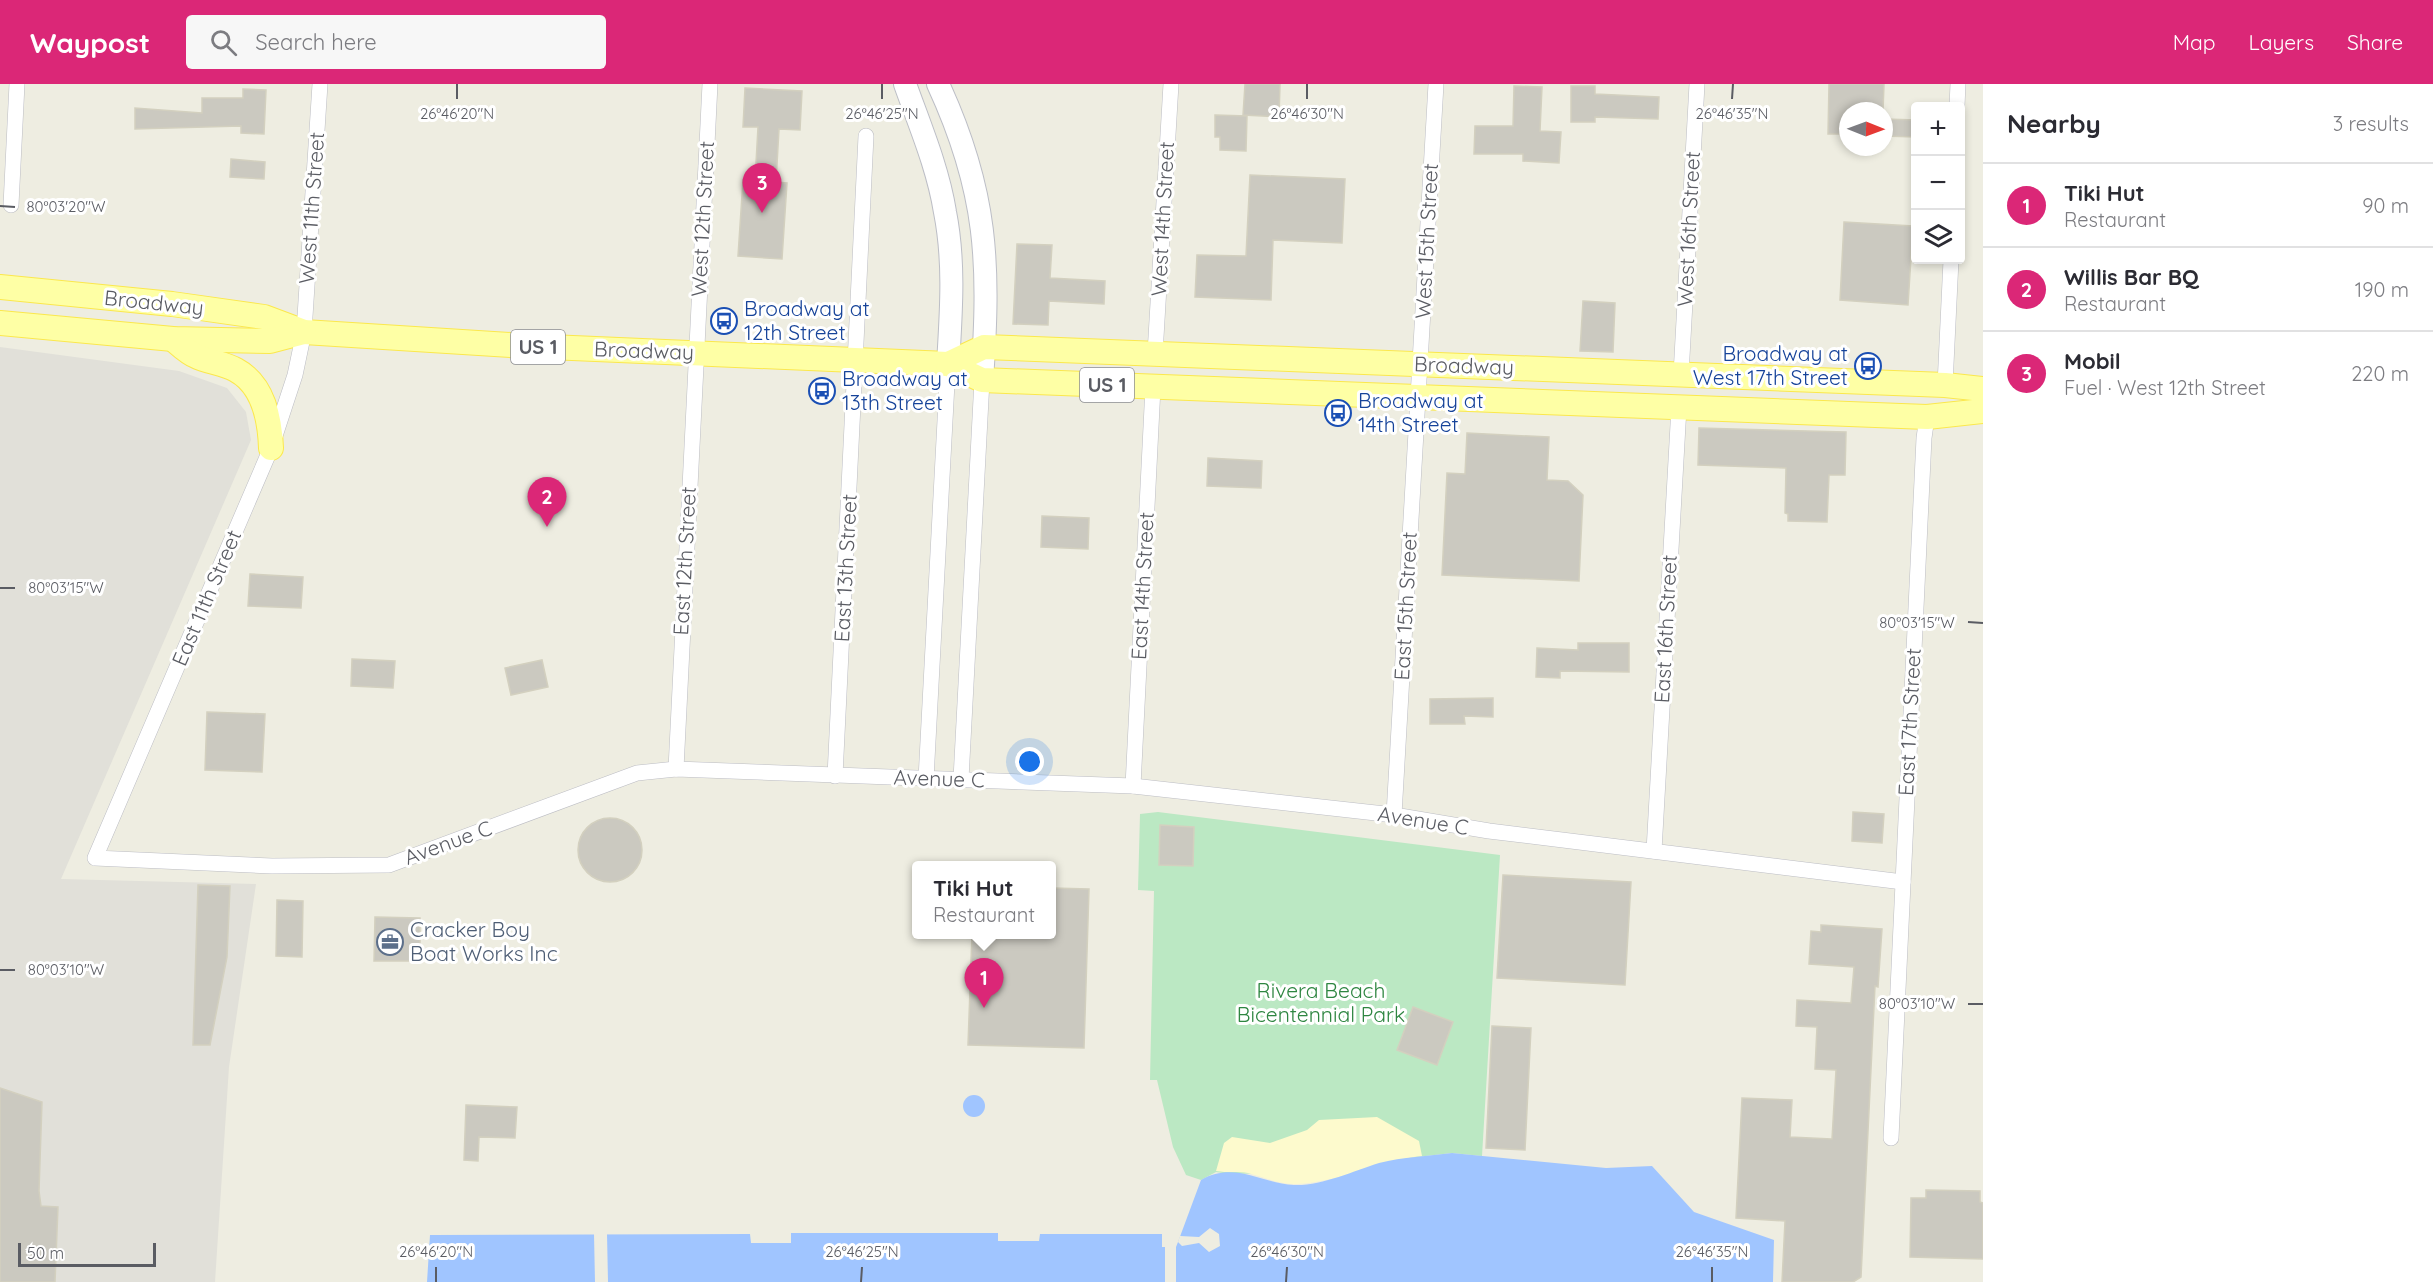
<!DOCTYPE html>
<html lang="en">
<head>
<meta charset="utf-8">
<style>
  :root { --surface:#fff; --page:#f7f7f7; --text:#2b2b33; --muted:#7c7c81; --line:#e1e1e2; --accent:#db2777 }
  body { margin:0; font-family:Quicksand,sans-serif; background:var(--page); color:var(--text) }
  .controls { position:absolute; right:18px; top:18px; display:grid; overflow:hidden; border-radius:6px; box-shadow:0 3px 9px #0003 }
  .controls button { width:54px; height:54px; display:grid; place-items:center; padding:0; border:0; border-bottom:2px solid var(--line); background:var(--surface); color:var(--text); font:30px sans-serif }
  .compass { position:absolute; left:1839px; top:18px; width:54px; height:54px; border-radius:50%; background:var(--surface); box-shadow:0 3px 9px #0003; rotate:91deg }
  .scale { position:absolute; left:18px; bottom:15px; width:138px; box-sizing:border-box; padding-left:6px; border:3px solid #5a5c63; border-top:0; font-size:16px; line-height:21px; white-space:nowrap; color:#5a5c63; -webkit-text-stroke:4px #fff; paint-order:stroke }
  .you { position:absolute; left:1030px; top:678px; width:21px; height:21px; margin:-15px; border:4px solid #fff; border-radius:50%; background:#1a73e8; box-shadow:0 0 0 9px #1a73e833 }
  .badge { display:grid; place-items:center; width:39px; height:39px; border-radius:50%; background:var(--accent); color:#fff; font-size:20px; font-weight:700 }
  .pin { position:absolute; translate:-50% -50px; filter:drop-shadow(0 2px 3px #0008) }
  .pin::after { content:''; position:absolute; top:32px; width:21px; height:18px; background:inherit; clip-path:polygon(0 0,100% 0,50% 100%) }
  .popup { position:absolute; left:912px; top:777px; width:144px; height:78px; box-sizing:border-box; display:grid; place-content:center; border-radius:6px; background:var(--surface); filter:drop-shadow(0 2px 4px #0005); font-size:20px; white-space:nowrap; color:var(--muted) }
  .popup b { font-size:22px; color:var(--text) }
  .popup::after { content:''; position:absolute; left:50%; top:100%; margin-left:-12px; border:12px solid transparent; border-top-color:var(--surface) }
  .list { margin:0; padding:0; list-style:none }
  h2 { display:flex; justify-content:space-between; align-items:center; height:78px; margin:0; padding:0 24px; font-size:26px }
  h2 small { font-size:20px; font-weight:400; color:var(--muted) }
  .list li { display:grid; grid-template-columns:39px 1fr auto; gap:18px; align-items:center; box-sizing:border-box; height:84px; padding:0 24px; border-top:2px solid var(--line) }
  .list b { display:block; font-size:22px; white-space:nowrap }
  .list p { margin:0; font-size:20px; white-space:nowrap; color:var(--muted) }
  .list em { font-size:20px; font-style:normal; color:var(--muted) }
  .icon { flex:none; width:33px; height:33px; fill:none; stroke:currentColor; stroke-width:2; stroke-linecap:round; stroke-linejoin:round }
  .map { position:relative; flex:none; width:1983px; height:1198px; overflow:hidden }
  header { display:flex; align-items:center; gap:36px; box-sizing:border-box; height:84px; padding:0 30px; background:var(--accent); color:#fff }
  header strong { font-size:28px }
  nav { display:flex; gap:33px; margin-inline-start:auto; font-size:21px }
  .search { width:420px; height:54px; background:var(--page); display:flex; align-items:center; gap:15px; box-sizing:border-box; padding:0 21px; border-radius:6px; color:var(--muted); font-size:22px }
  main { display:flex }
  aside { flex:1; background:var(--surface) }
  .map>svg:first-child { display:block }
  .industrial { fill:#e1e0d9 }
  .green { fill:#bbe8c3 }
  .sand { fill:#fdfacd }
  .water { fill:#a0c5ff }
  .pier { fill:#eeede1 }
  .building { fill:#cbc9c0; stroke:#d3d0bf; stroke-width:1.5 }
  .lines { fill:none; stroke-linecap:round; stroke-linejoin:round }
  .street-casing { stroke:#bcbdc4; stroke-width:16 }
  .secondary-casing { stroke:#bcbec6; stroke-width:24 }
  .primary-casing { stroke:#fbe84d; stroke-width:26 }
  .street { stroke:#fff; stroke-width:15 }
  .secondary { stroke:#fff; stroke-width:22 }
  .primary { stroke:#feffa5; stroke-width:24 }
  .ticks { fill:none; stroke:#5a5c63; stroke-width:2 }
  .labels { text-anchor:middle; stroke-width:6; stroke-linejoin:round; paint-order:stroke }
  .shield { fill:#fff; stroke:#8c8d92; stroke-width:1.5 }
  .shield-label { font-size:20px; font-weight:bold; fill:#5a5c63 }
  .street-label { font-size:21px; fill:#5a5c63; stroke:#fff }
  .transit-label { font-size:21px; fill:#164399; stroke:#fff; text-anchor:start }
  .service-label { font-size:21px; fill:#4e5e75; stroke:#fff; text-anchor:start }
  .park-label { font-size:21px; fill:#2e8641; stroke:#fff }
  .ticks-label { font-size:15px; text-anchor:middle; fill:#5a5c63; stroke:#fff; stroke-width:6; stroke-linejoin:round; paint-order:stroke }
</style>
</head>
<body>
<header>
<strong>Waypost</strong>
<div class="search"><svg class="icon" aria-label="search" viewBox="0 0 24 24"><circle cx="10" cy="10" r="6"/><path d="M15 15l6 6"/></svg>Search here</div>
<nav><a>Map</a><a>Layers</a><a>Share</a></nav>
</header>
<main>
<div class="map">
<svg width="1983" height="1198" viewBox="0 0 1983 1198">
  <rect width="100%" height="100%" fill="#eeede1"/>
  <path class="industrial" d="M0,263L179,287L227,304L246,328L251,356L61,795L256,800L229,983L215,1198H0Z"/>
  <path class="green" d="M1158,728L1500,771L1482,1072L1452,1069L1399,1075L1358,1087L1230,1090L1216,1088L1201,1096L1186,1091L1173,1063L1157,996H1150L1154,807L1138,806L1140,730Z"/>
  <path class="sand" d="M1377,1033L1419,1057L1422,1072C1379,1077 1340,1098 1297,1100C1280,1101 1264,1093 1248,1089C1238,1087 1227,1089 1216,1087L1224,1059L1232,1053L1270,1059L1307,1046L1319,1036Z"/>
  <g class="water">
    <circle cx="974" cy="1022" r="11"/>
    <path d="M1452,1069L1606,1084L1652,1082L1694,1128L1774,1156L1773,1198H427L430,1151H433L750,1150L751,1159H791V1149H998V1157H1039L1040,1150H1162V1163H1176L1178,1158L1201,1096C1234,1077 1260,1099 1294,1101C1322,1102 1353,1087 1379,1079C1403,1073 1428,1072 1452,1069Z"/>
  </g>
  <g class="pier">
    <path d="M1210,1144L1219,1150L1220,1162L1209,1168L1199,1159L1182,1162L1178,1158L1180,1152L1199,1153Z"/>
    <path d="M594,1150H607L608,1198H595Z"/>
    <rect x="1165" y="1163" width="11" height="35"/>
  </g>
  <g class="building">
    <path d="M1245,0H1280L1279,33L1243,31Z"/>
    <path d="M1829,0H1884L1883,27H1848V50H1828Z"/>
    <path d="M1514,2L1542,3L1540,47L1561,48L1559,79L1523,77V70H1474L1475,42H1513Z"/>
    <path d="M1571,2H1595V10L1659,13L1658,35L1595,33V38H1571Z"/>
    <path d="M745,4L802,7L800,46L779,45L776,98L787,99L782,175L738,172L743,96L755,97L758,43H743Z"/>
    <path d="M243,5L266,6L264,50L241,49V42L135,45V24L202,29V14H243Z"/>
    <path d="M1215,31L1247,32L1246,67L1220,66V53H1215Z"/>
    <path d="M1884,35L1916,36V53L1884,52Z"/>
    <path d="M231,75L265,78L264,95L230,93Z"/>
    <path d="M1250,91L1345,95L1342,159L1273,156L1271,216L1195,213L1197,171L1246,172Z"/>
    <path d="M1844,138L1913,142L1908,221L1840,216Z"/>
    <path d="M1017,160L1052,161L1050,194L1105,197L1104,220L1049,217L1048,241L1013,240Z"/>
    <path d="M1583,217L1615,219L1613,268L1580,267Z"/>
    <path d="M1699,344L1846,348L1845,391H1829L1827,438L1788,437V430L1785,429L1786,384L1698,381Z"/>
    <path d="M1467,349L1549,353L1547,396L1568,397L1583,411L1579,497L1442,491L1447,389L1465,390Z"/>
    <path d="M1208,374L1262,377L1261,404L1207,402Z"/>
    <path d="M1042,432L1089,434L1088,465L1041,463Z"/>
    <path d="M250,490L303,493L301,524L248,522Z"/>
    <path d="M1578,559H1629V588L1560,587V594L1536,593L1537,564L1578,566Z"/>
    <path d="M352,575L395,577L393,604L351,602Z"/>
    <path d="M542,576L548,603L511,611L505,584Z"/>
    <path d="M1493,614V633L1464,632L1465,640H1430V615Z"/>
    <path d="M207,628L265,630L262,688L205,686Z"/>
    <path d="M1853,728L1884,730L1882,759L1852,757Z"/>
    <circle cx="610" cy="766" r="32"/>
    <path d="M1160,741L1194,743L1193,782L1159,781Z"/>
    <path d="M1503,791L1631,798L1625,901L1497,894Z"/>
    <path d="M198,801L230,802L227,873L210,961H193Z"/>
    <path d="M1052,804L1089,805L1084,964L968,961L972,850H1052Z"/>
    <path d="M277,816L303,817L302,873L276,872Z"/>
    <path d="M375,833L420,834V877H374Z"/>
    <path d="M1821,841L1882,845L1878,903L1875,902L1861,1193L1853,1198H1782L1785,1137L1736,1134L1742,1014L1792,1016L1790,1053L1832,1055L1836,986L1815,985L1817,943L1796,942L1797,916L1851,919L1854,883L1809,880L1811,847L1821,848Z"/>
    <path d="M1413,923L1453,938L1437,981L1397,966Z"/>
    <path d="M1492,942L1531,944L1525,1066L1486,1064Z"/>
    <path d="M0,1004L42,1018L39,1107L41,1122L58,1123L55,1198H0Z"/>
    <path d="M466,1021L517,1023L515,1054L479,1053L478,1077L464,1076Z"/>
    <path d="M1926,1106L1980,1107V1118L1983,1119V1175L1910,1173L1911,1114H1926Z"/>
  </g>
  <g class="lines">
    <defs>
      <g id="street">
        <path d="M320,0L304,248L295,291L271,364L95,774L272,782L389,781L637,689L676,685L1133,702L1394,731L1489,747L1903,798"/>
        <path d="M1957,22L1958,0"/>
        <path d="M11,121L17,0"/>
        <path d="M1155,270L1171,0"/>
        <path d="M1681,291L1697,0"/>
        <path d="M1945,301L1951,176"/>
        <path d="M676,685L710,0"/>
        <path d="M835,692L866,52"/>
        <path d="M926,695L948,280"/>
        <path d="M961,695L982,296"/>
        <path d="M1133,702L1153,303"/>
        <path d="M1394,731L1436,0"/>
        <path d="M1654,767L1679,323"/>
        <path d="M1891,1054L1924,354L1927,333"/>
      </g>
      <g id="secondary">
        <path d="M905,0C920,42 938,84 945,128C955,179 951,229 948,280"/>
        <path d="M938,0C988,108 990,180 982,296"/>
      </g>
      <g id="primary">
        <path d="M0,203L172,220L264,233L304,248L526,262L948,280L982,296L1927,333L1983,327"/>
        <path d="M0,239L173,255L270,257L304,248"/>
        <path d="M173,255C180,261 188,269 196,272C208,278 224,279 236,286C264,301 270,335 271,364"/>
        <path d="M948,280L984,263L1945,301L1983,305"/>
      </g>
    </defs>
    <use href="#street" class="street-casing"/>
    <use href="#secondary" class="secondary-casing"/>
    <use href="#primary" class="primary-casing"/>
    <use href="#street" class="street"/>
    <use href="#secondary" class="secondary"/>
    <use href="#primary" class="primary"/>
  </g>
  <path class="ticks" d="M457,15V0M882,15V0M1307,15V0M1732,15L1733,0M0,122L15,123M0,504H15M1968,538L1983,539M0,886H15M1968,920H1983M436,1198V1183M861,1198L862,1183M1286,1198L1287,1183M1712,1198V1183"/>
  <defs>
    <symbol id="bus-ring" viewBox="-11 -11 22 22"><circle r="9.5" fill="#fff" stroke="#1a4fb4" stroke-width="1.5"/><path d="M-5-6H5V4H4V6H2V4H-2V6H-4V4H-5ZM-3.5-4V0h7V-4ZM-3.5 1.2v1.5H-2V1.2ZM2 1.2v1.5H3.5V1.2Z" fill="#1a4fb4"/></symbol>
    <symbol id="office-ring" viewBox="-11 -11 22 22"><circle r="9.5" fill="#fff" stroke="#5c6f8a" stroke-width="1.5"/><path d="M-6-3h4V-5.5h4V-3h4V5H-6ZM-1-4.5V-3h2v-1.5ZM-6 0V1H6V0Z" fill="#5c6f8a"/></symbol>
  </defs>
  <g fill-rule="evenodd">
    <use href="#bus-ring" x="709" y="222" width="30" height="30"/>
    <use href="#bus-ring" x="1853" y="267" width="30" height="30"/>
    <use href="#bus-ring" x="807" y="292" width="30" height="30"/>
    <use href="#bus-ring" x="1323" y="314" width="30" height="30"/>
    <use href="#office-ring" x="375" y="843" width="30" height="30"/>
  </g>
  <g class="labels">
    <g class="shield">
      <rect x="511" y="246" width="54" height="34" rx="4.5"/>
      <rect x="1080" y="284" width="54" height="34" rx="4.5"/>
    </g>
    <g class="shield-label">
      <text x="538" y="270">US 1</text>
      <text x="1107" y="308">US 1</text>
    </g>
    <g class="street-label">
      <text transform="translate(312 124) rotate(-86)" y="7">West 11th Street</text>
      <text transform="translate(703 135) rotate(-87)" y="7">West 12th Street</text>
      <text transform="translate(1163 135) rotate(-87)" y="7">West 14th Street</text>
      <text transform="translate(1689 145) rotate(-87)" y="7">West 16th Street</text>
      <text transform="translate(1427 157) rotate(-87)" y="7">West 15th Street</text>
      <text transform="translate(154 219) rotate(6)" y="7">Broadway</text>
      <text transform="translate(644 267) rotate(2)" y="7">Broadway</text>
      <text transform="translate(1464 282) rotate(2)" y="7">Broadway</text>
      <text transform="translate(685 477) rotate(-87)" y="7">East 12th Street</text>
      <text transform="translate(846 484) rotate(-87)" y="7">East 13th Street</text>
      <text transform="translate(1143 502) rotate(-87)" y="7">East 14th Street</text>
      <text transform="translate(207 514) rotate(-67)" y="7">East 11th Street</text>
      <text transform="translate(1406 522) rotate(-87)" y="7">East 15th Street</text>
      <text transform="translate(1666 545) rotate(-87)" y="7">East 16th Street</text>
      <text transform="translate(1910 638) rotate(-87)" y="7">East 17th Street</text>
      <text transform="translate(939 695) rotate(2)" y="7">Avenue C</text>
      <text transform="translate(1423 737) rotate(9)" y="7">Avenue C</text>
      <text transform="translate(448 759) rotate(-20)" y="7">Avenue C</text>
    </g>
    <g class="transit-label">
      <text x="744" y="232">Broadway at<tspan x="744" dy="24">12th Street</tspan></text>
      <text x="1848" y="277" text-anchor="end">Broadway at<tspan x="1848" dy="24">West 17th Street</tspan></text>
      <text x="842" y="302">Broadway at<tspan x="842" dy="24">13th Street</tspan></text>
      <text x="1358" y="324">Broadway at<tspan x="1358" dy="24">14th Street</tspan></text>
    </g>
    <g class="service-label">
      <text x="410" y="853">Cracker Boy<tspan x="410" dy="24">Boat Works Inc</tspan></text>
    </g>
    <g class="park-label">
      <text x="1321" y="914">Rivera Beach<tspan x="1321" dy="24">Bicentennial Park</tspan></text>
    </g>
  </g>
  <g class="ticks-label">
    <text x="457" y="35">26°46'20"N</text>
    <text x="882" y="35">26°46'25"N</text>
    <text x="1307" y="35">26°46'30"N</text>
    <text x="1732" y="35">26°46'35"N</text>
    <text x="66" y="128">80°03'20"W</text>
    <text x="66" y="509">80°03'15"W</text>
    <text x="1917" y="544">80°03'15"W</text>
    <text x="66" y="891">80°03'10"W</text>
    <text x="1917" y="925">80°03'10"W</text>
    <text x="436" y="1173">26°46'20"N</text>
    <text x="862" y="1173">26°46'25"N</text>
    <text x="1287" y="1173">26°46'30"N</text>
    <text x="1712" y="1173">26°46'35"N</text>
  </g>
</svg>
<div class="controls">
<button>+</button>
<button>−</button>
<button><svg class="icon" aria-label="layers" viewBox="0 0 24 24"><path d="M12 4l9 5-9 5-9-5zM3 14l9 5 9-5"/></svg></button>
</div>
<svg class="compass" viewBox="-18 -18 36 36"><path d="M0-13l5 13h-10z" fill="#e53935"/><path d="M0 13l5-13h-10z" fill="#7c7c81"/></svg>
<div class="scale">50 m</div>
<div class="you"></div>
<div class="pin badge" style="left:984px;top:924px">1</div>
<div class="popup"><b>Tiki Hut</b>Restaurant</div>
<div class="pin badge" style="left:547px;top:443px">2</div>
<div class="pin badge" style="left:762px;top:129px">3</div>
</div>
<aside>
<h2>Nearby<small>3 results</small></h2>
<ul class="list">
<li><span class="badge">1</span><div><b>Tiki Hut</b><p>Restaurant</p></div><em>90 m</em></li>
<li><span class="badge">2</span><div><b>Willis Bar BQ</b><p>Restaurant</p></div><em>190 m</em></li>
<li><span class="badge">3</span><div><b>Mobil</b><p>Fuel · West 12th Street</p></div><em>220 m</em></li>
</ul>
</aside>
</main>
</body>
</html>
